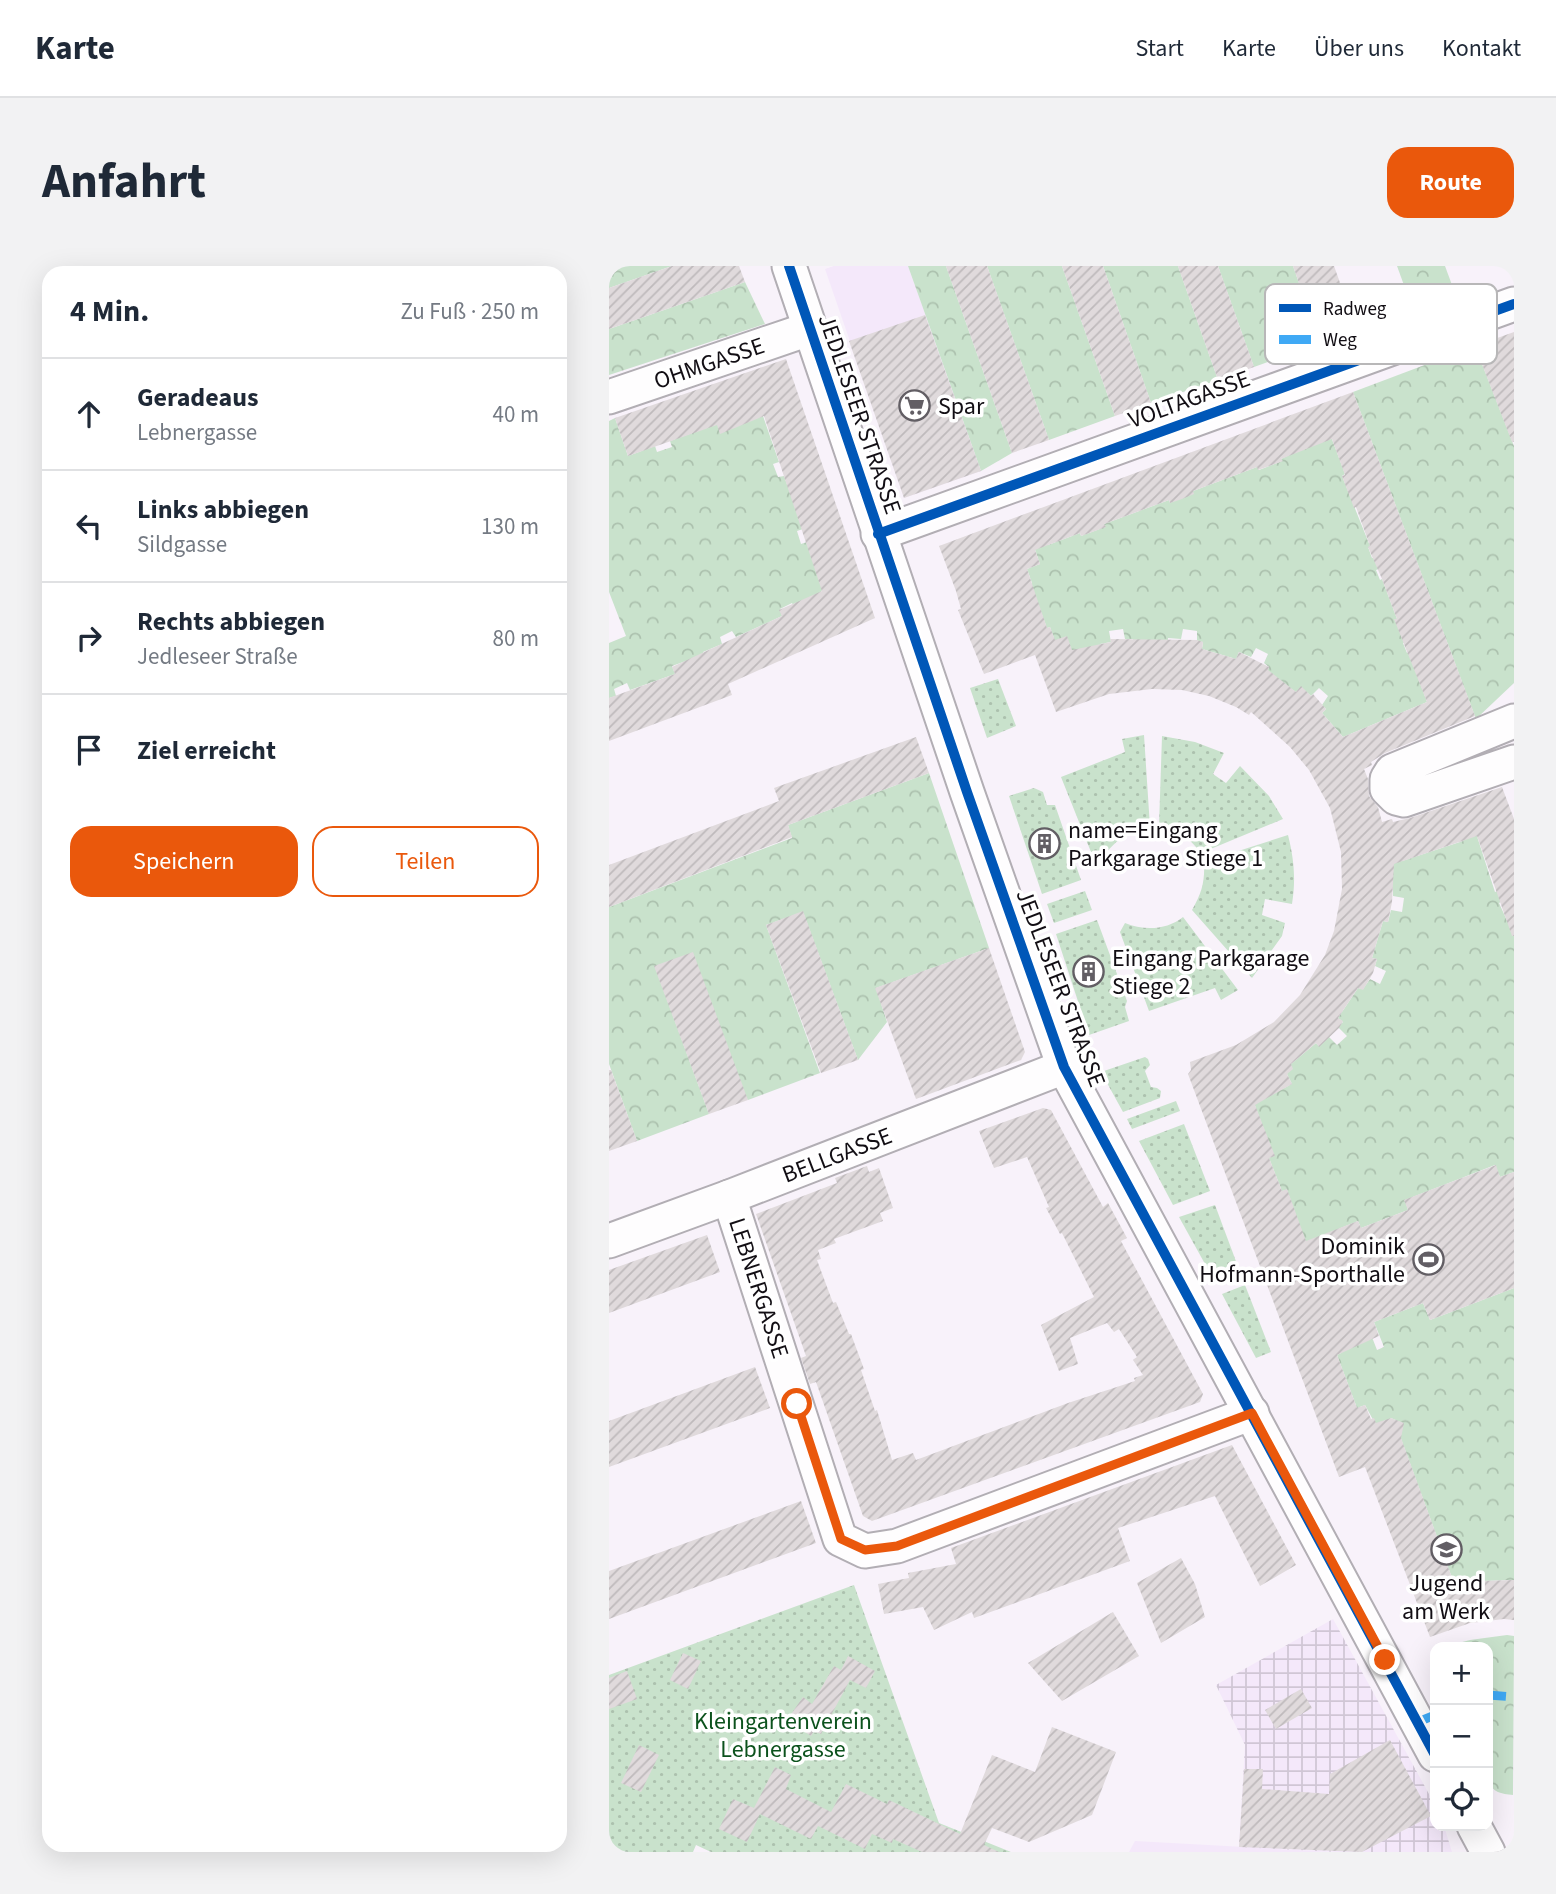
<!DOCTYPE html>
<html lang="de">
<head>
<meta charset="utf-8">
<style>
  :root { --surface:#fff; --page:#f2f2f3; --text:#1f2937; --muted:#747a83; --line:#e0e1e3; --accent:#ea580c }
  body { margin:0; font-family:"Source Sans 3",sans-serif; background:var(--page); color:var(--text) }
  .controls { position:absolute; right:21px; bottom:21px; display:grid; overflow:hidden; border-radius:14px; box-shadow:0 7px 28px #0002 }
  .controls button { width:63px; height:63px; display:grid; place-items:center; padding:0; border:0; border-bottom:2px solid var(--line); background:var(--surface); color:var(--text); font:35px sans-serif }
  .stop { position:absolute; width:21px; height:21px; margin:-16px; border:5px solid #ea580c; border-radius:50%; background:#fff }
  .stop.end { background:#ea580c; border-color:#fff; box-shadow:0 2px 7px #0008 }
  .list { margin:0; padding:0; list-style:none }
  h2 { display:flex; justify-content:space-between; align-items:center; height:91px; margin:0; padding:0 28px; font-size:30px }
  h2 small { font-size:23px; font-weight:400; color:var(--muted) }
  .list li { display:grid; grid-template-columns:46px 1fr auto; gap:21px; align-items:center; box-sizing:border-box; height:112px; padding:0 28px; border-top:2px solid var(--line) }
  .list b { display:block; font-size:26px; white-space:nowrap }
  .list p { margin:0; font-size:23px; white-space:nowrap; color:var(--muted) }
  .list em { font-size:23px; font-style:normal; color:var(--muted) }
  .actions { display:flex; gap:14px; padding:21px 28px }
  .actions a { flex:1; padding:16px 0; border:2px solid var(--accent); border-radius:21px; text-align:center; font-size:24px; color:var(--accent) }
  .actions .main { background:var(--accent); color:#fff }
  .icon { flex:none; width:38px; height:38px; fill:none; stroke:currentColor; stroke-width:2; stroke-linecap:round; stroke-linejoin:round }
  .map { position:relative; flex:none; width:905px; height:1586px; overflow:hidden; border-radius:21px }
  header { display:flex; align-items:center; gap:42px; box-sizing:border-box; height:98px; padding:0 35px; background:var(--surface); border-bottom:2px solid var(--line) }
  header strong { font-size:33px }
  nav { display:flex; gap:38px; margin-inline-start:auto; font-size:24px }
  .intro { display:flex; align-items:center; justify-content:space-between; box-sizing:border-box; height:168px; padding:0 42px }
  h1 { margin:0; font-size:49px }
  .button { padding:18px 32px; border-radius:21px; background:var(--accent); color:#fff; font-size:24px; font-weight:700 }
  main { display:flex; gap:42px; padding:0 42px }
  aside { flex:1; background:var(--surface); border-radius:21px; box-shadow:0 7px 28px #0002 }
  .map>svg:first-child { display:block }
  .built { fill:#f4e8fa }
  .industrial { fill:url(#industrial-grid) }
  .grass { fill:url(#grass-dots) }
  .forest { fill:url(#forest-crowns) }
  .building { fill:url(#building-hatch); fill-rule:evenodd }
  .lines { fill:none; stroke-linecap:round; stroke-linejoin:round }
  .minor-casing { stroke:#b2aeb4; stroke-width:37 }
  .minor { stroke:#fefdfe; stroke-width:33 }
  .quiet { stroke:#3fa9f5; stroke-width:9; stroke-dasharray:18 9; stroke-linecap:butt }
  .cycleway-casing { stroke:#fff; stroke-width:15 }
  .cycleway { stroke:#0057b8; stroke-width:10 }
  .route { stroke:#ea580c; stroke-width:9 }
  .labels { text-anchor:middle; stroke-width:7; stroke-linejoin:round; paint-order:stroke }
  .street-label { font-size:24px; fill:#120e14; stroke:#fff }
  .poi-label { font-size:24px; fill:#120e14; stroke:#fff; text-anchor:start }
  .park-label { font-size:24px; fill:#0c521d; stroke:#fff }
  .key { fill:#fff; stroke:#b8b7b8; stroke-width:2 }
  .key-label { font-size:19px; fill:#120e14 }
</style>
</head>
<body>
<header>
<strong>Karte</strong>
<nav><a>Start</a><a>Karte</a><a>Über uns</a><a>Kontakt</a></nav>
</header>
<div class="intro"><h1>Anfahrt</h1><a class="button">Route</a></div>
<main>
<aside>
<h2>4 Min.<small>Zu Fuß · 250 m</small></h2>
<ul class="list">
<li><svg class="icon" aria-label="ahead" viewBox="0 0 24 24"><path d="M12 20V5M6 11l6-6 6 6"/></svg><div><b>Geradeaus</b><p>Lebnergasse</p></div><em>40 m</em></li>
<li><svg class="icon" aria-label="left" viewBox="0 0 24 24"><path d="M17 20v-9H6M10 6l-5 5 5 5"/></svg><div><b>Links abbiegen</b><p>Sildgasse</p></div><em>130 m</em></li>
<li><svg class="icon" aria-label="right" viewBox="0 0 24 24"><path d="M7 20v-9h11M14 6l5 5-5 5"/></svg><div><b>Rechts abbiegen</b><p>Jedleseer Straße</p></div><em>80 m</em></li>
<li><svg class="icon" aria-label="arrive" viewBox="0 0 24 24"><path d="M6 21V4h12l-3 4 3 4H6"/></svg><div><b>Ziel erreicht</b></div></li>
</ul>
<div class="actions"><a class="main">Speichern</a><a>Teilen</a></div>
</aside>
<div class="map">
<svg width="905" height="1586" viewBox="0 0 905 1586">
  <defs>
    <pattern id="industrial-grid" width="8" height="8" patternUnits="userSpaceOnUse" patternTransform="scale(1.75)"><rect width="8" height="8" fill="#f4e8fa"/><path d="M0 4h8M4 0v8" fill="none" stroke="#d0c6d5"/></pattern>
    <pattern id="grass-dots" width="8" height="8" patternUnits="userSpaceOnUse" patternTransform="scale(1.75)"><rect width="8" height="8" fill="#c9e2cc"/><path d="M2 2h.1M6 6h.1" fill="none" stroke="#acc1ae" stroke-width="1.8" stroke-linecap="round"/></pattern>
    <pattern id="forest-crowns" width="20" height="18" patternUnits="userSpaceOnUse" patternTransform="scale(1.75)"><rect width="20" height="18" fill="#c9e2cc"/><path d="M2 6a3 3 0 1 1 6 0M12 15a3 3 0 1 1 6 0" fill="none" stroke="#acc1ae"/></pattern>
    <pattern id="building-hatch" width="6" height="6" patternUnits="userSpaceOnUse" patternTransform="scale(1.75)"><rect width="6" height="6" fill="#e0dadc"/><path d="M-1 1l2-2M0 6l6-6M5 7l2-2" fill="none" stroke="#bfbabc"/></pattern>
  </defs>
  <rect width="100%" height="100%" fill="#f8f2fa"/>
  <g class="built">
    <path d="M225,0H299L372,205L295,232L216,3Z"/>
    <path d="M526,1575L724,1586H520Z"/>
  </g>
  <path class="industrial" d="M724,1353L826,1539V1560H835L843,1586H729L630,1581L636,1479L607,1419Z"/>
  <g class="grass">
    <path d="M389,413L407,460L378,472L361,422Z"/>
    <path d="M535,469L541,561C519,561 505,578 491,593L484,591L452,511L516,486L513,473Z"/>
    <path d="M553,470L586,476L615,487L604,508L617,517L631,500L660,530L674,553L592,587C580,572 569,562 550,560Z"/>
    <path d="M425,522L434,526L438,539H446L472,614L433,628L400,530Z"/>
    <path d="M679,569C685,593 687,613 683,638L656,633L653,649L676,657L673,670L643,712L583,644C593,627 596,615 595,596Z"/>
    <path d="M476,625L483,644L445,657L438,638Z"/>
    <path d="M574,651L629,724L612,734L606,722L540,745L511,666L516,657C535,665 558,664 574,651Z"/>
    <path d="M488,654L518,735L516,741L520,755L480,769L447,668Z"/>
    <path d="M536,791L539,793L541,799L536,805L542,821L548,822L552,825L551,832L514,846L492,806Z"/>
    <path d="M567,835L571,845L523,863L518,853Z"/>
    <path d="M575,858L601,925L564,939L530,875Z"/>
    <path d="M606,939L631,1006L606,1016L570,951Z"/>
    <path d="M636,1019L662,1086L647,1092L613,1028Z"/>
    <path d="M245,1319L330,1557L402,1586H102L87,1579L84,1586H0V1409Z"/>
  </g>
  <g class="forest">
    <path d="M0,0H63L0,22Z"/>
    <path d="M299,0H337L403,187L372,205Z"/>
    <path d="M378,0H453L506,150L440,174Z"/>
    <path d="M494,0H569L609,114L542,137Z"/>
    <path d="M609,0H684L711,77L645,101Z"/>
    <path d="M788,0H836L843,19L804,44Z"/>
    <path d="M136,16L156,58L0,109V63Z"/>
    <path d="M866,80L905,180V417L867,453L744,126Z"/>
    <path d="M154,150L170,196L164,198L169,211L175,210L194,263L188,265L192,278L198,276L214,324L212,325L213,329L187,345L183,337L171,343L173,350L127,371L123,365L111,371L113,378L94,386L97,396L77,395L63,400L66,408L21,424L18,417L5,423L7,430L0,432V377L17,370L0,326V155L6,152L19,190L46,180L48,186L63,181L61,175L108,158Z"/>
    <path d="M721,168L736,208L733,210L761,280L759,281L763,292L770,289L775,301L767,304L771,314L773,313L788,353H786L802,374L794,377L798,387H800L818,436L734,471L713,447L717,443L713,439L719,430L710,422L702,430L692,421L687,426L657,407L660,401L655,397L659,388L647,382L642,391L630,386L627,393L593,383L594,376L588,375V365L574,363L572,373L559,372V378H524V373H516L514,363L500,365L502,376L491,378L492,385L466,391L446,375L441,361L438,362L422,319L423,317L418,303L431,298L423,275L439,279L471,267L472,270L496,261L495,258L560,234L561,237L584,225L648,201L650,204L673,195L672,193Z"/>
    <path d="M320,507L380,682L267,722L278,756L249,794L194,646L157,659L211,807L139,834L46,701L100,848L28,875L0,798V641L183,572L179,559Z"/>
    <path d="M865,561L886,626L894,623L898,633L890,637L905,670V906L891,911L886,899L796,934L799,944L752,962L749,955L722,966L768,1084L775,1081L765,1056L814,1037L821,1054L905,1022V1314L874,1315L846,1320L791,1170L793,1157L782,1152L769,1163L756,1139L748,1142L728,1089L732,1087C712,1033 698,978 678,924L673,925L660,892L665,890L645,837L683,818L678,808L682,798L707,777L710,780L720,771L728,779L738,770L729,761L734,756L729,752L749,722L754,723L761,713L771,718L777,705L766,700L768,693L763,692L774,655L779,656L782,644L793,646L795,632L784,630V622L779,621L778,590L793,595L854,575Z"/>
    <path d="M898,1369L905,1370L904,1529C892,1528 884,1526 879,1516V1381H834L861,1374Z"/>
  </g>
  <g class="building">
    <path d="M63,0H130L136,16L0,63V22Z"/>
    <path d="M337,0H378L440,174L403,187Z"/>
    <path d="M453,0H494L542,137L506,150Z"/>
    <path d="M569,0H609L645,101L609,114Z"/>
    <path d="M684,0H725L748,64L711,77Z"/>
    <path d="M316,49L372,205L295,232L240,75Z"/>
    <path d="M905,66V176H903L866,80Z"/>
    <path d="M177,93L266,352L119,418L123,429L0,475V432L66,408L63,401L173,350L170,344L213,325L155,150L111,168L108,159L19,190L6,152Z"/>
    <path d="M744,126L866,450L776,487L762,496L763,499L755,503L759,513L760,530L769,541L773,556L783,553L784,556L801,552L893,521L905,553V670H903L868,570L785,598L783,636L779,656L774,655L763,692L768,693L764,707L754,724L749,722L729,752L734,755L730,762L710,781L707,777L682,798L684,803L678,808L683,818L646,839L666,890L660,892L673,925L678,923L697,975L749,955L752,962L799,944L795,934L887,899L891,911L905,906V1022L821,1054L814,1037L765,1056L770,1070L728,1089L748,1142L756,1139L762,1153L765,1152L767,1157L782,1152L795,1157L792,1172L846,1320L874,1315L905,1314V1354L895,1353L861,1357L821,1371L756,1201L730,1211L579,808L582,804L581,796L627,779L665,756L691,729L716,689L725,665L733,623L732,586L721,542L700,504L681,481L642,446L640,449L627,441L600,430L573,424L543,423L500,428L447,446L426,389L375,408L349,344L352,343L347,325L330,280ZM723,173L736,209L733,210L745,242L747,241L761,280L759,281L773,313L788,353H785L818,436L734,471L713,447L717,443L704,428L702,430L692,420L687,426L659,404L660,401L630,386L627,393L593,383L594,376L588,374L501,373L502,376L463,384L458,370L446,374L441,361L438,362L418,303L431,298L426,284L471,267L472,270L497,261L495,258L560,234L561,237L573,233L585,228L584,225L648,201L649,204L674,195L672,193Z"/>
    <path d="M307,471L320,507L179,559L183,571L0,641V599L170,535L165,522Z"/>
    <path d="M442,566L448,585L429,591L423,572Z"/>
    <path d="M194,645L249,794L212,807L157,659Z"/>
    <path d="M380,682L416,786L412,794L307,833L266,722Z"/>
    <path d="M84,686L139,834L100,848L45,700Z"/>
    <path d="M485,691L492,710L473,716L466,697Z"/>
    <path d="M0,804H2L28,875L0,885Z"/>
    <path d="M434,842L442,844L494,941L499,937L518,972L512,975L594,1128L591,1136L263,1255L254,1250L207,1116L201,1118L192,1092L197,1090L147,948L228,917L226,912L258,900L260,906L270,902L284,942L271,947L274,955L225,973L227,977L209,984L212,993L208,994L224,1037L227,1036L240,1068H242L255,1103L252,1104L266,1145L268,1144L283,1194L304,1187L307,1194L459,1137L526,1115L525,1112L534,1109L524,1094L528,1091L510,1063L505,1066L498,1057L461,1072L469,1098L450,1105L432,1059L485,1031L453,967L451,968L437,942L440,941L418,891L385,902L370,865Z"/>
    <path d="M98,969L111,1006L0,1047V1004Z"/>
    <path d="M146,1101L161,1142L0,1201V1155Z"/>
    <path d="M623,1179L687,1299L651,1320L606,1230L509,1262L521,1295L365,1352L363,1346L325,1364L314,1341L275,1348L269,1318L300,1312L299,1307L347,1298L342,1282Z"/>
    <path d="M192,1235L207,1277L0,1353V1305Z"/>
    <path d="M572,1292L586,1318L596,1351L552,1377L528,1317Z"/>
    <path d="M504,1346L530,1390L453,1435L419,1397Z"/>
    <path d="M74,1387L92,1395L79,1423L61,1414Z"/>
    <path d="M239,1390L266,1405L257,1422L241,1414L212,1468L205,1465L202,1470L178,1454L194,1431L203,1438L225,1400L232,1404Z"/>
    <path d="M18,1405L28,1433L0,1443V1412Z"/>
    <path d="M692,1423L703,1442L667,1463L656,1444Z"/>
    <path d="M443,1461L507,1486L483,1549L420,1576L383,1562L375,1579L390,1586H313L284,1573L283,1577L263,1568L256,1583L209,1560L202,1573L151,1548L138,1576L110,1563L124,1533L145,1542L166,1501L182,1509L177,1523L222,1546L237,1518L278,1538L280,1534L351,1568L383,1489L426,1506Z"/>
    <path d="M781,1474L822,1550L753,1586L630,1581L635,1503H654L653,1523L720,1528L721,1508Z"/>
    <path d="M30,1479L50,1489L32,1526L12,1517Z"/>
  </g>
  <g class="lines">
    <defs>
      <g id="minor">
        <path d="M180,0L358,526L455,801L826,1489"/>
        <path d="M0,131L200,63"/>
        <path d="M269,268L905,38"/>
        <path d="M905,455L783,505L778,513V523L787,532L795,534L905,496"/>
        <path d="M120,931L231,1273L256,1285L288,1280L643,1147"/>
        <path d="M0,975L120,931L455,801"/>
        <path d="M865,1560L879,1586"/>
      </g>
    </defs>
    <use href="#minor" class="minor-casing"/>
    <use href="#minor" class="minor"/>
    <g class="quiet">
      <path d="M879,1429L905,1431"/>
      <path d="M809,1456L826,1449"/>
    </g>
    <defs>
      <g id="cycleway">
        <path d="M180,0L358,526L455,801L826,1489"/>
        <path d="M269,268L905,38"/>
      </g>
    </defs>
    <use href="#cycleway" class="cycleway-casing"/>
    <use href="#cycleway" class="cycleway"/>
  </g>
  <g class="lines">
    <path class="route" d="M188,1138L232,1273L256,1284L288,1280L643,1147L776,1394"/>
  </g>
  <defs>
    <symbol id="supermarket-ring" viewBox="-11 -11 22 22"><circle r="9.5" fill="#fff" stroke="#625e64" stroke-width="1.5"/><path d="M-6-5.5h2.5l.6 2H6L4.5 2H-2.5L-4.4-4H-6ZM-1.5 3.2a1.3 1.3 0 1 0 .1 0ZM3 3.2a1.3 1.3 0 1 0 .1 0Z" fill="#625e64"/></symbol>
    <symbol id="building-ring" viewBox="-11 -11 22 22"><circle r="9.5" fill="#fff" stroke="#625e64" stroke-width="1.5"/><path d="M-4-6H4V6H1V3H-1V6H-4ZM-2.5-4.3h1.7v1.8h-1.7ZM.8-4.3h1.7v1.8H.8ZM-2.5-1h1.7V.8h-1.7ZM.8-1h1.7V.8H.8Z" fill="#625e64"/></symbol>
    <symbol id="stadium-ring" viewBox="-11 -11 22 22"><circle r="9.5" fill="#fff" stroke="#625e64" stroke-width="1.5"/><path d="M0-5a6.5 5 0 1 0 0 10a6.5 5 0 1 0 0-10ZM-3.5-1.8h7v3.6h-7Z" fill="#625e64"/></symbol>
    <symbol id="university-ring" viewBox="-11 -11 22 22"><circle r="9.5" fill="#fff" stroke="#625e64" stroke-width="1.5"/><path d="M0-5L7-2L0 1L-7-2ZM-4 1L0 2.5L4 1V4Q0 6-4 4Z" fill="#625e64"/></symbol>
  </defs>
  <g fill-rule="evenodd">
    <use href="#supermarket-ring" x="288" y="122" width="35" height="35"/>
    <use href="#building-ring" x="418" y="560" width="35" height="35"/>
    <use href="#building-ring" x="462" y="688" width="35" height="35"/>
    <use href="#stadium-ring" x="802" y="976" width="35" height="35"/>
    <use href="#university-ring" x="820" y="1266" width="35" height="35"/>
  </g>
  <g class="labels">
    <g class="street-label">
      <text transform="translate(100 97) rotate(-19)" y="8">OHMGASSE</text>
      <text transform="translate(580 133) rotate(-20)" y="8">VOLTAGASSE</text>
      <text transform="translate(251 148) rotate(71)" y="8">JEDLESEER STRASSE</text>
      <text transform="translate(452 722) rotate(69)" y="8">JEDLESEER STRASSE</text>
      <text transform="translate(228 889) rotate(-21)" y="8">BELLGASSE</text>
      <text transform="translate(150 1022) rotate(72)" y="8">LEBNERGASSE</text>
    </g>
    <g class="poi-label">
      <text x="329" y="148">Spar</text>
      <text x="459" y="572">name=Eingang<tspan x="459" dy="28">Parkgarage Stiege 1</tspan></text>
      <text x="503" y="700">Eingang Parkgarage<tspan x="503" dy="28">Stiege 2</tspan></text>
      <text x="796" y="988" text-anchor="end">Dominik<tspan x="796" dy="28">Hofmann-Sporthalle</tspan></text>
      <text x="837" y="1325" text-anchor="middle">Jugend<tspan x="837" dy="28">am Werk</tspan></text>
    </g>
    <g class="park-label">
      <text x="174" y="1463">Kleingartenverein<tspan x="174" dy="28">Lebnergasse</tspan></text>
    </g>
  </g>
  <rect x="656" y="18" width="232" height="80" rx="10" class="key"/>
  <rect x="670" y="38" width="32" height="8" fill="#0057b8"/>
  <rect x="670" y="69" width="32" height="9" fill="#3fa9f5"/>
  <g class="key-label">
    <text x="714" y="49">Radweg</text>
    <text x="714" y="80">Weg</text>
  </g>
</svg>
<div class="controls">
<button>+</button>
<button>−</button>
<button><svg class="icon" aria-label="locate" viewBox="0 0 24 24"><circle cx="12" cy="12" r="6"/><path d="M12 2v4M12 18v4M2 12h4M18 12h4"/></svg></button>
</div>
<div class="stop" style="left:188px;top:1138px"></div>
<div class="stop end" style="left:776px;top:1394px"></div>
</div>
</main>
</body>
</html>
